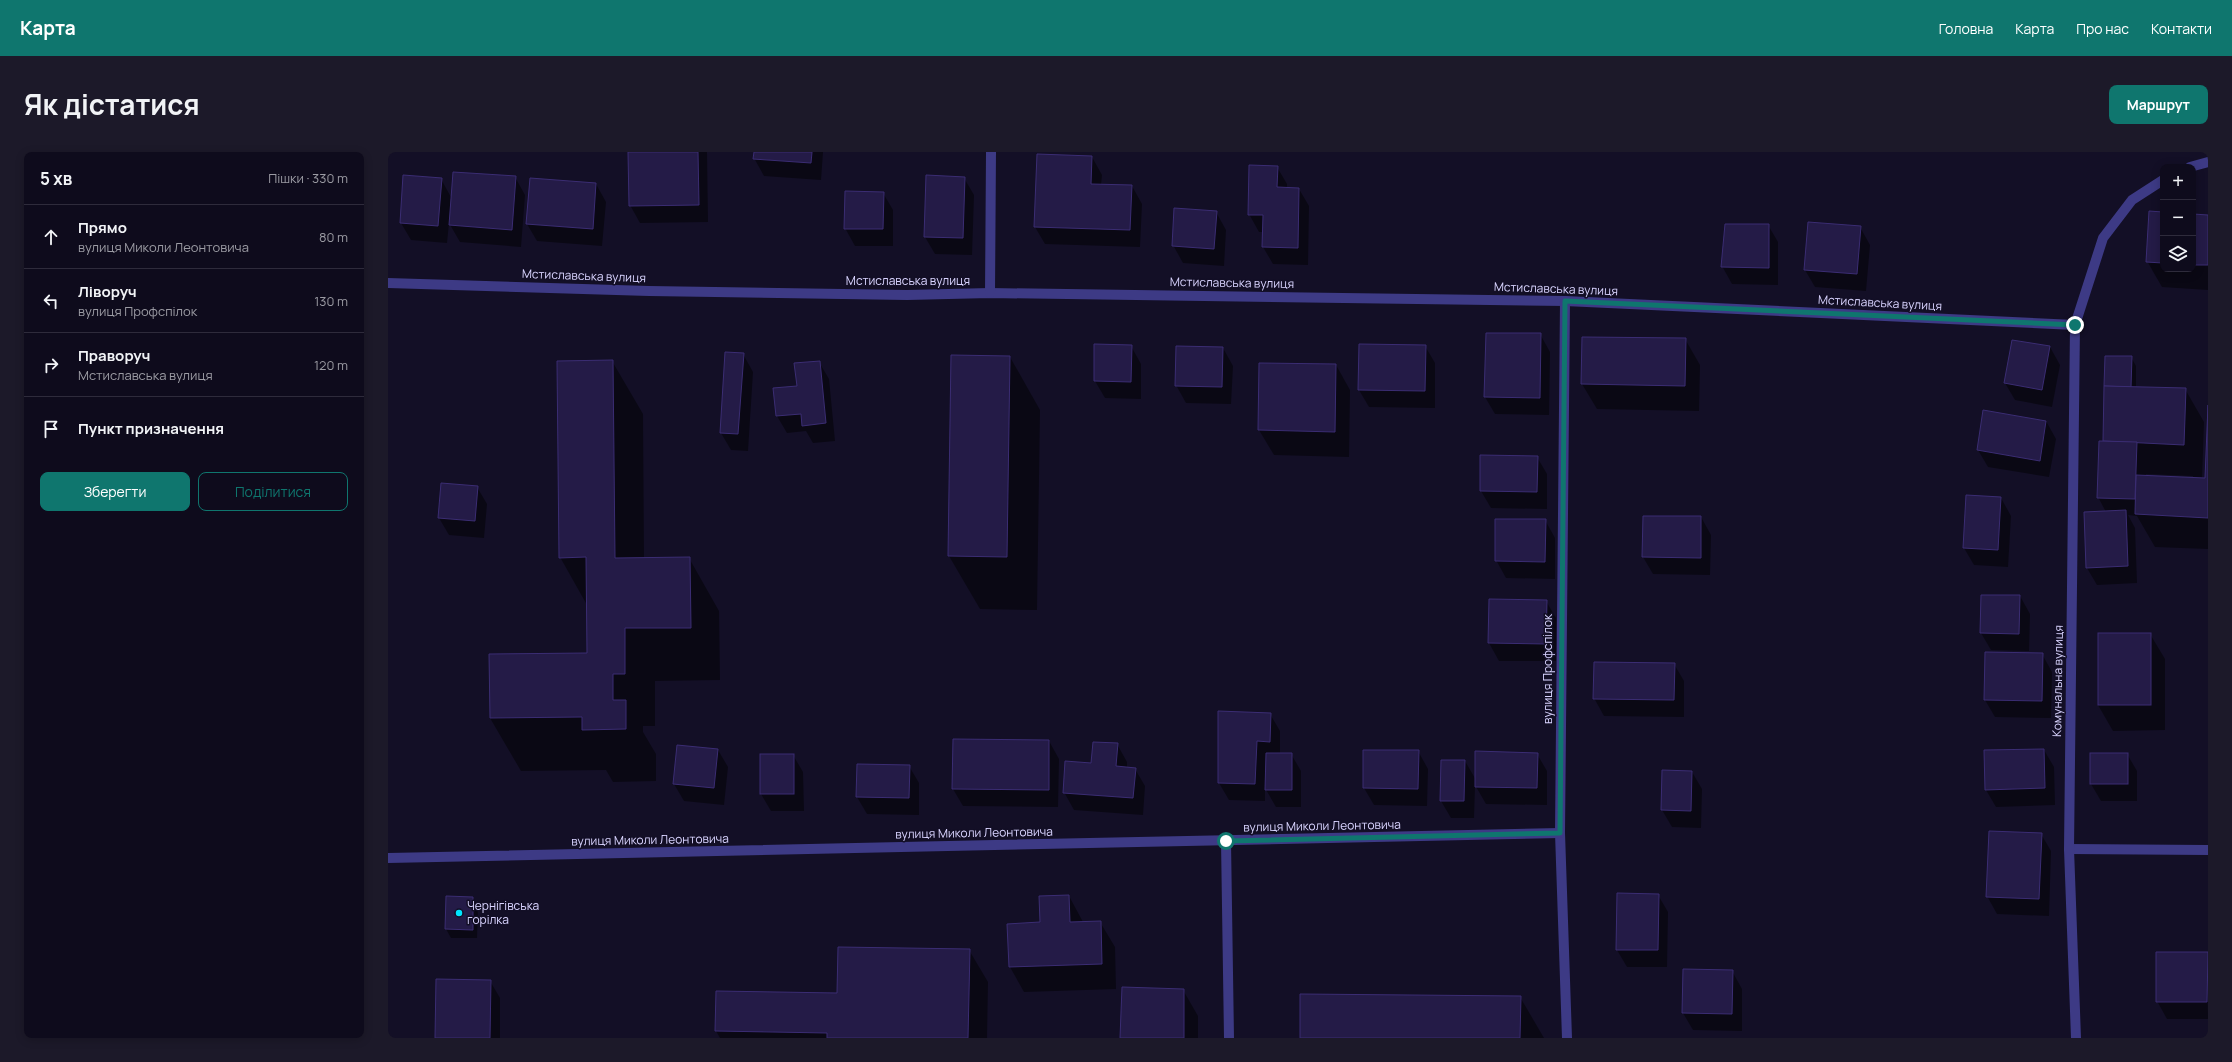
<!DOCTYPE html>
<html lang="uk">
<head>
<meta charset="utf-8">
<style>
  :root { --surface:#0e0b1c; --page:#1c1929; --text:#f1f3f6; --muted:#9b9ba3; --line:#2e2b3b; --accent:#0f766e }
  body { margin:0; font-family:Manrope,sans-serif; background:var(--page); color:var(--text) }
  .controls { position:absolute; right:12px; top:12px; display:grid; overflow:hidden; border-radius:8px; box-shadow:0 2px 10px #0003 }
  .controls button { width:36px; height:36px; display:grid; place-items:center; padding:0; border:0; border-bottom:1px solid var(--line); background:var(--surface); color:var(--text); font:20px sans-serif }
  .stop { position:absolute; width:12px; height:12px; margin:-9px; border:3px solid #0f766e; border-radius:50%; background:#fff }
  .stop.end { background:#0f766e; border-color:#fff; box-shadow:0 1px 4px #0008 }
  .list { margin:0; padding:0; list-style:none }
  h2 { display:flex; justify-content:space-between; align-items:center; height:52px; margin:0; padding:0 16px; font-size:17px }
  h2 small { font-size:13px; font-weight:400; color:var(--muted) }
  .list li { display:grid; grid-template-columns:26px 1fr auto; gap:12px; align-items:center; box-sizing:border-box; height:64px; padding:0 16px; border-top:1px solid var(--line) }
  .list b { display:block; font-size:15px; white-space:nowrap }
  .list p { margin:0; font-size:13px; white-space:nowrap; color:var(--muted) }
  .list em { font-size:13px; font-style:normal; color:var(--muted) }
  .actions { display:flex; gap:8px; padding:12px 16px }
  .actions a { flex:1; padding:9px 0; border:1px solid var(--accent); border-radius:8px; text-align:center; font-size:14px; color:var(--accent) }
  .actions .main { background:var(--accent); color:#fff }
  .icon { flex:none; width:22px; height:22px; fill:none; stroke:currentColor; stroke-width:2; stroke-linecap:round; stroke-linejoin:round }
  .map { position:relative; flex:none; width:1820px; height:886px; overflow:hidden; border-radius:8px }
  header { display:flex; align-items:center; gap:24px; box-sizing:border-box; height:56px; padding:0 20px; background:var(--accent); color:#fff }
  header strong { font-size:19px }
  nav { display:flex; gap:22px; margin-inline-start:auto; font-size:14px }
  .intro { display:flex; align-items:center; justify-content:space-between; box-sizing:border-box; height:96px; padding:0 24px }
  h1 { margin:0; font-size:28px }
  .button { padding:10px 18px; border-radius:8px; background:var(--accent); color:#fff; font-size:14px; font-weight:700 }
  main { display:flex; gap:24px; padding:0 24px }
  aside { flex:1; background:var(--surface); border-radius:8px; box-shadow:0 2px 10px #0003 }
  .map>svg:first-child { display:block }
  .shadow { fill:#0007; fill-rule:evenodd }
  .building { fill:#241b47; stroke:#3b2d73 }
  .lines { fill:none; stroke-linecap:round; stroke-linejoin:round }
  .minor { stroke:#3d3a85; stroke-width:10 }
  .route { stroke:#0f766e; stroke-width:5 }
  .poi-dot { fill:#00e5ff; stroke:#130f26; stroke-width:1.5 }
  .labels { text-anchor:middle; stroke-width:3; stroke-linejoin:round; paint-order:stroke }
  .street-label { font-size:12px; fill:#d9d4ff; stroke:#130f26 }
  .poi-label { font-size:12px; fill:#d9d4ff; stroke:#130f26; text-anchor:start }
</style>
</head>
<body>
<header>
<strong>Карта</strong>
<nav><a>Головна</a><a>Карта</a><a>Про нас</a><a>Контакти</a></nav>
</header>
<div class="intro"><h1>Як дістатися</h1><a class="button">Маршрут</a></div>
<main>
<aside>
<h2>5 хв<small>Пішки · 330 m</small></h2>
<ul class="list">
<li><svg class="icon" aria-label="ahead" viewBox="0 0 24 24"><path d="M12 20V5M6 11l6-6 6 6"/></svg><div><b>Прямо</b><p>вулиця Миколи Леонтовича</p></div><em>80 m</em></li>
<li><svg class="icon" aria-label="left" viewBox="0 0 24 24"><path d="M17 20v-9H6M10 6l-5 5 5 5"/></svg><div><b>Ліворуч</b><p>вулиця Профспілок</p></div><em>130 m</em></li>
<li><svg class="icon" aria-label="right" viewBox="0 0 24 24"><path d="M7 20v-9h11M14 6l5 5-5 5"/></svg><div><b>Праворуч</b><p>Мстиславська вулиця</p></div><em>120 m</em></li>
<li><svg class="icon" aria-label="arrive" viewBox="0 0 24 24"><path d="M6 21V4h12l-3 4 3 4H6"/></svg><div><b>Пункт призначення</b></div></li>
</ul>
<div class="actions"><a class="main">Зберегти</a><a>Поділитися</a></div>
</aside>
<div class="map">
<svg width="1820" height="886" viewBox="0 0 1820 886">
  <rect width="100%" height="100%" fill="#130f26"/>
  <g class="shadow">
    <path d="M241,0H319L320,70L252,71L242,53Z"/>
    <path d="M367,0H435L433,28L376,24L366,6Z"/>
    <path d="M704,5L714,23L713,33L744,34L754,52L752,95L657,92L647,75Z"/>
    <path d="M889,15L899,32V37H911L921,54L920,113L885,112L875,95L876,80H871L861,62Z"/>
    <path d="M127,25L137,43L133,95L72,90L61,71L59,91L23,88L13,71L53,27L64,47Z"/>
    <path d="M576,26L586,43L584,103L547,102L537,85Z"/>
    <path d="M208,32L218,50L214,94L149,89L139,72Z"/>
    <path d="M495,41L505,58V94H467L457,76Z"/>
    <path d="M828,60L838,78L836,114L795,111L785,93Z"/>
    <path d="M1775,61V117H1805V63L1820,64V138L1774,135L1759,109Z"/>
    <path d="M1380,73L1390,90V133L1344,132L1334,114Z"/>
    <path d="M1472,75L1482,93L1478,139L1427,135L1417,118Z"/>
    <path d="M1152,182L1162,200L1161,263L1107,262L1097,245Z"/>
    <path d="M1195,186L1297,187L1312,213L1311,259L1209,257L1194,232Z"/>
    <path d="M972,193L1037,194L1047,211V256L981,255L971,238Z"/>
    <path d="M743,194L753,212V247L717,246L707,229Z"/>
    <path d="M1662,195L1672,213L1664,255L1627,248L1617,231Z"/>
    <path d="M835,196L845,214L843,252L798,251L788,233Z"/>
    <path d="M355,202L365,220L360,299L343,298L333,281Z"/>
    <path d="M564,204L622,205L652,258L649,458L592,457L561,404Z"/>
    <path d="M1743,205L1748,214V236L1797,237L1816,270L1814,326L1818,327L1820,274V397L1767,395L1749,364L1740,363L1747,376L1749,431L1709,433L1699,416L1718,360L1710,345L1716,288ZM1758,322L1805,324V326L1758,325Z"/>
    <path d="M224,209L255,262L256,407L301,406L331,459L332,528L267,529V574H255V580L268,602V629L225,630L218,618L133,619L102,566V503L200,502L199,453L172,405Z"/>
    <path d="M431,210L441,227L447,289L425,291L418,279L399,281L389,264L410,235Z"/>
    <path d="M872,212L948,213L962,238L961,305L886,303L871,278Z"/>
    <path d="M1658,269L1668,287L1661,325L1600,315L1590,298Z"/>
    <path d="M1149,305L1159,322V357L1103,356L1093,339Z"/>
    <path d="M89,335L99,352L96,386L61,383L51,366Z"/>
    <path d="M1613,346L1623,364L1620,415L1586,413L1576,396Z"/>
    <path d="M1256,365H1313L1323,383L1322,423L1265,422L1255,405Z"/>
    <path d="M1157,368L1167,386V427L1118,426L1108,408Z"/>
    <path d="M1594,444H1632L1642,462L1641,499L1603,498L1593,481Z"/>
    <path d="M1102,448L1158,449L1168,466V509H1111L1101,491Z"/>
    <path d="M1711,482H1762L1777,507V578L1725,579L1710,553Z"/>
    <path d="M1654,502L1664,520L1663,566L1607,565L1597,548Z"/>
    <path d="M1286,512L1296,529V565L1216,564L1206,546Z"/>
    <path d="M882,562L892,579V602H903L913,619V655H888L877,636V649L841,648L831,631Z"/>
    <path d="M661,589L671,607L670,655L575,654L565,637Z"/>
    <path d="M729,592L739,610V616L747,617L757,634L755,663L686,658L676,640L704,612Z"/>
    <path d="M330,598L340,615L336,653L296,649L286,632Z"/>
    <path d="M1656,598L1666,615L1667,653L1608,655L1598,638Z"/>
    <path d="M976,599H1030L1040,617L1039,654L986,653L976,636Z"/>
    <path d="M1149,602L1159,619V653L1098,652L1087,633L1086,666H1063L1053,649L1077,609L1088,628Z"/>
    <path d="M1739,602L1749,619V649H1713L1703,632Z"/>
    <path d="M405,603L415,620L416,659H383L373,642Z"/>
    <path d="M521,614L531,631V663L479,662L469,645Z"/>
    <path d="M1304,620L1314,637L1313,676L1284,675L1274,658Z"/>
    <path d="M1653,682L1663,699L1661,764L1609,762L1599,744Z"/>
    <path d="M1270,743L1280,760L1279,815H1239L1229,798Z"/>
    <path d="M681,744L695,770H712L727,795L728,837L636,840L622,815L653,771Z"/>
    <path d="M59,745L85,746L90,754L89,786H63L58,777Z"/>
    <path d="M581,798L600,830L599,886H332L328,879L329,840L450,842Z"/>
    <path d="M1819,801L1820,867H1779L1769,849Z"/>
    <path d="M1344,819L1354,837V879L1305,878L1295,861Z"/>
    <path d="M102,829L112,846V886H48Z"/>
    <path d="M795,838L810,864V886H733Z"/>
    <path d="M1132,845L1156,886H913Z"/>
  </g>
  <g class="building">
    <path d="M240,0H310L311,53L241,54Z"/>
    <path d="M366,0H424L423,11L365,7Z"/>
    <path d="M649,2L704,4L703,32L744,33L742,78L646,75Z"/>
    <path d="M861,13L890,14L889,35L911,36L910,96L874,95L875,63H860Z"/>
    <path d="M65,20L128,24L124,78L61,73Z"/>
    <path d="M15,23L54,26L50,74L12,71Z"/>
    <path d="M538,23L577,25L575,86L536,85Z"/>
    <path d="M142,26L208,31L205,77L138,72Z"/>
    <path d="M457,39L496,40L495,77H456Z"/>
    <path d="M786,56L829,59L826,97L784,94Z"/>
    <path d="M1761,59L1775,60V111L1758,110Z"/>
    <path d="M1805,62L1820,63V113H1805Z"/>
    <path d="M1420,70L1473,74L1469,122L1416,118Z"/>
    <path d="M1337,72H1381V116L1333,115Z"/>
    <path d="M1098,181H1153L1152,246L1096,245Z"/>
    <path d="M1194,185L1298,186L1297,234L1193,232Z"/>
    <path d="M1624,188L1662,194L1654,238L1616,231Z"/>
    <path d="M706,192L744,193L743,230L706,229Z"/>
    <path d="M971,192L1038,193L1037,239L970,238Z"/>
    <path d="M788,194L835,195L834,235L787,234Z"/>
    <path d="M337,200L356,201L350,282L332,281Z"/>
    <path d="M563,203L622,204L619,405L560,404Z"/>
    <path d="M1717,204H1744L1743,235L1716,234Z"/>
    <path d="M225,208L227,406L302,405L303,476H237V522H225V548H238V577L194,578V565L102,566L101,502L199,501L198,405L171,406L169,209Z"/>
    <path d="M432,209L438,271L414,274L413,262L388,264L385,236L409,234L406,211Z"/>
    <path d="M871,211L948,212L947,280L870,278Z"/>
    <path d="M1716,234L1798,236L1796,293L1715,289Z"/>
    <path d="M1820,253V366L1747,362L1748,323L1817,326Z"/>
    <path d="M1595,258L1658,269L1652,309L1589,298Z"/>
    <path d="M1711,289L1749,290L1747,347L1709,346Z"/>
    <path d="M1092,303L1150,304L1149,340L1092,339Z"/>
    <path d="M53,331L90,334L87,369L50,366Z"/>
    <path d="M1578,343L1613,345L1610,398L1575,396Z"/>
    <path d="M1738,358L1740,414L1698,416L1696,360Z"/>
    <path d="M1255,364H1313V406L1254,405Z"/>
    <path d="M1107,367H1158L1157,410L1107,409Z"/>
    <path d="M1593,443H1632L1631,482L1592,481Z"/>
    <path d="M1101,447L1159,448L1158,492L1100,491Z"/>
    <rect x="1710" y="481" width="53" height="72"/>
    <path d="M1597,500L1655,501L1654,549L1596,548Z"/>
    <path d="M1206,510L1287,511L1286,548L1205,547Z"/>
    <path d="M830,559L883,561L882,590L869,589L867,632L830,631Z"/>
    <path d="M565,587L661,588V638L564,637Z"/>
    <path d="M705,590L730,591L728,614L748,616L745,646L675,641L677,609L703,611Z"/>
    <path d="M289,593L330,597L326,636L285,632Z"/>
    <path d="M1656,597L1657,636L1597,638L1596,598Z"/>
    <path d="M975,598H1031L1030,637L975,636Z"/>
    <path d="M1087,599L1150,601L1149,636L1087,635Z"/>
    <path d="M878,601H904V638H877Z"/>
    <rect x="1702" y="601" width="38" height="31"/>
    <rect x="372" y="602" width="34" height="40"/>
    <path d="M1053,608H1077L1076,649H1052Z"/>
    <path d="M469,612L522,613L521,646L468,645Z"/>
    <path d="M1274,618L1304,619L1303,659L1273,658Z"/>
    <path d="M1601,679L1654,681L1651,747L1598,745Z"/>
    <path d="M1229,741L1271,742L1270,798H1228Z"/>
    <path d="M681,743L682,770L713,769L714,812L621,815L619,772L652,770L651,744Z"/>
    <path d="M58,744L85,745V778L57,777Z"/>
    <path d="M450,795L582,797L580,886H439V881L327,879L328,839L449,841Z"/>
    <path d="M1768,800H1820L1819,850H1768Z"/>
    <path d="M1295,817L1345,818L1344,862L1294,861Z"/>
    <path d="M48,827L103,828L102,886H47Z"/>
    <path d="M734,835L796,837V886H732Z"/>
    <path d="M912,842L1133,844L1132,886H912Z"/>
  </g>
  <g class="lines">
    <g class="minor">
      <path d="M1802,15L1820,10"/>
      <path d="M0,131L261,139L519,143L602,141L1177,149L1687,173"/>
      <path d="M602,141L603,0"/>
      <path d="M1177,149L1172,681L1179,886"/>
      <path d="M838,689L841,886"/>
      <path d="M1681,697L1820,698"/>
      <path d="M0,706L1172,681"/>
      <path d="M1688,886L1681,697L1687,173L1715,86L1744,48L1775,28"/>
    </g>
  </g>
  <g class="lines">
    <path class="route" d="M838,689L1172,681L1177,149L1687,173"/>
  </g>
  <circle class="poi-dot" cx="71" cy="761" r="4"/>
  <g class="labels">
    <g class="street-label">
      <text transform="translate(196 124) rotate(2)" y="4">Мстиславська вулиця</text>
      <text x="520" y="133">Мстиславська вулиця</text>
      <text transform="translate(844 131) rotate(1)" y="4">Мстиславська вулиця</text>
      <text transform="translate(1168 137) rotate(2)" y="4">Мстиславська вулиця</text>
      <text transform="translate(1492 151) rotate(3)" y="4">Мстиславська вулиця</text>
      <text transform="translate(1160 517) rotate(-90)" y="4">вулиця Профспілок</text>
      <text transform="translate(1670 529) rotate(-89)" y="4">Комунальна вулиця</text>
      <text transform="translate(934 674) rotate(-1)" y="4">вулиця Миколи Леонтовича</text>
      <text transform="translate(586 681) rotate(-1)" y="4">вулиця Миколи Леонтовича</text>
      <text transform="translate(262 688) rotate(-1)" y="4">вулиця Миколи Леонтовича</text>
    </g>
    <g class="poi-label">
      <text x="79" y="758">Чернігівська<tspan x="79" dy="14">горілка</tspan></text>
    </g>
  </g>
</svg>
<div class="controls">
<button>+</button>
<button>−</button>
<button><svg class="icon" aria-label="layers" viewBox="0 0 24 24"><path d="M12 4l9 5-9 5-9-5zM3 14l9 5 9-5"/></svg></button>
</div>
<div class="stop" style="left:838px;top:689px"></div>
<div class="stop end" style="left:1687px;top:173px"></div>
</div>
</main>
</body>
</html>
